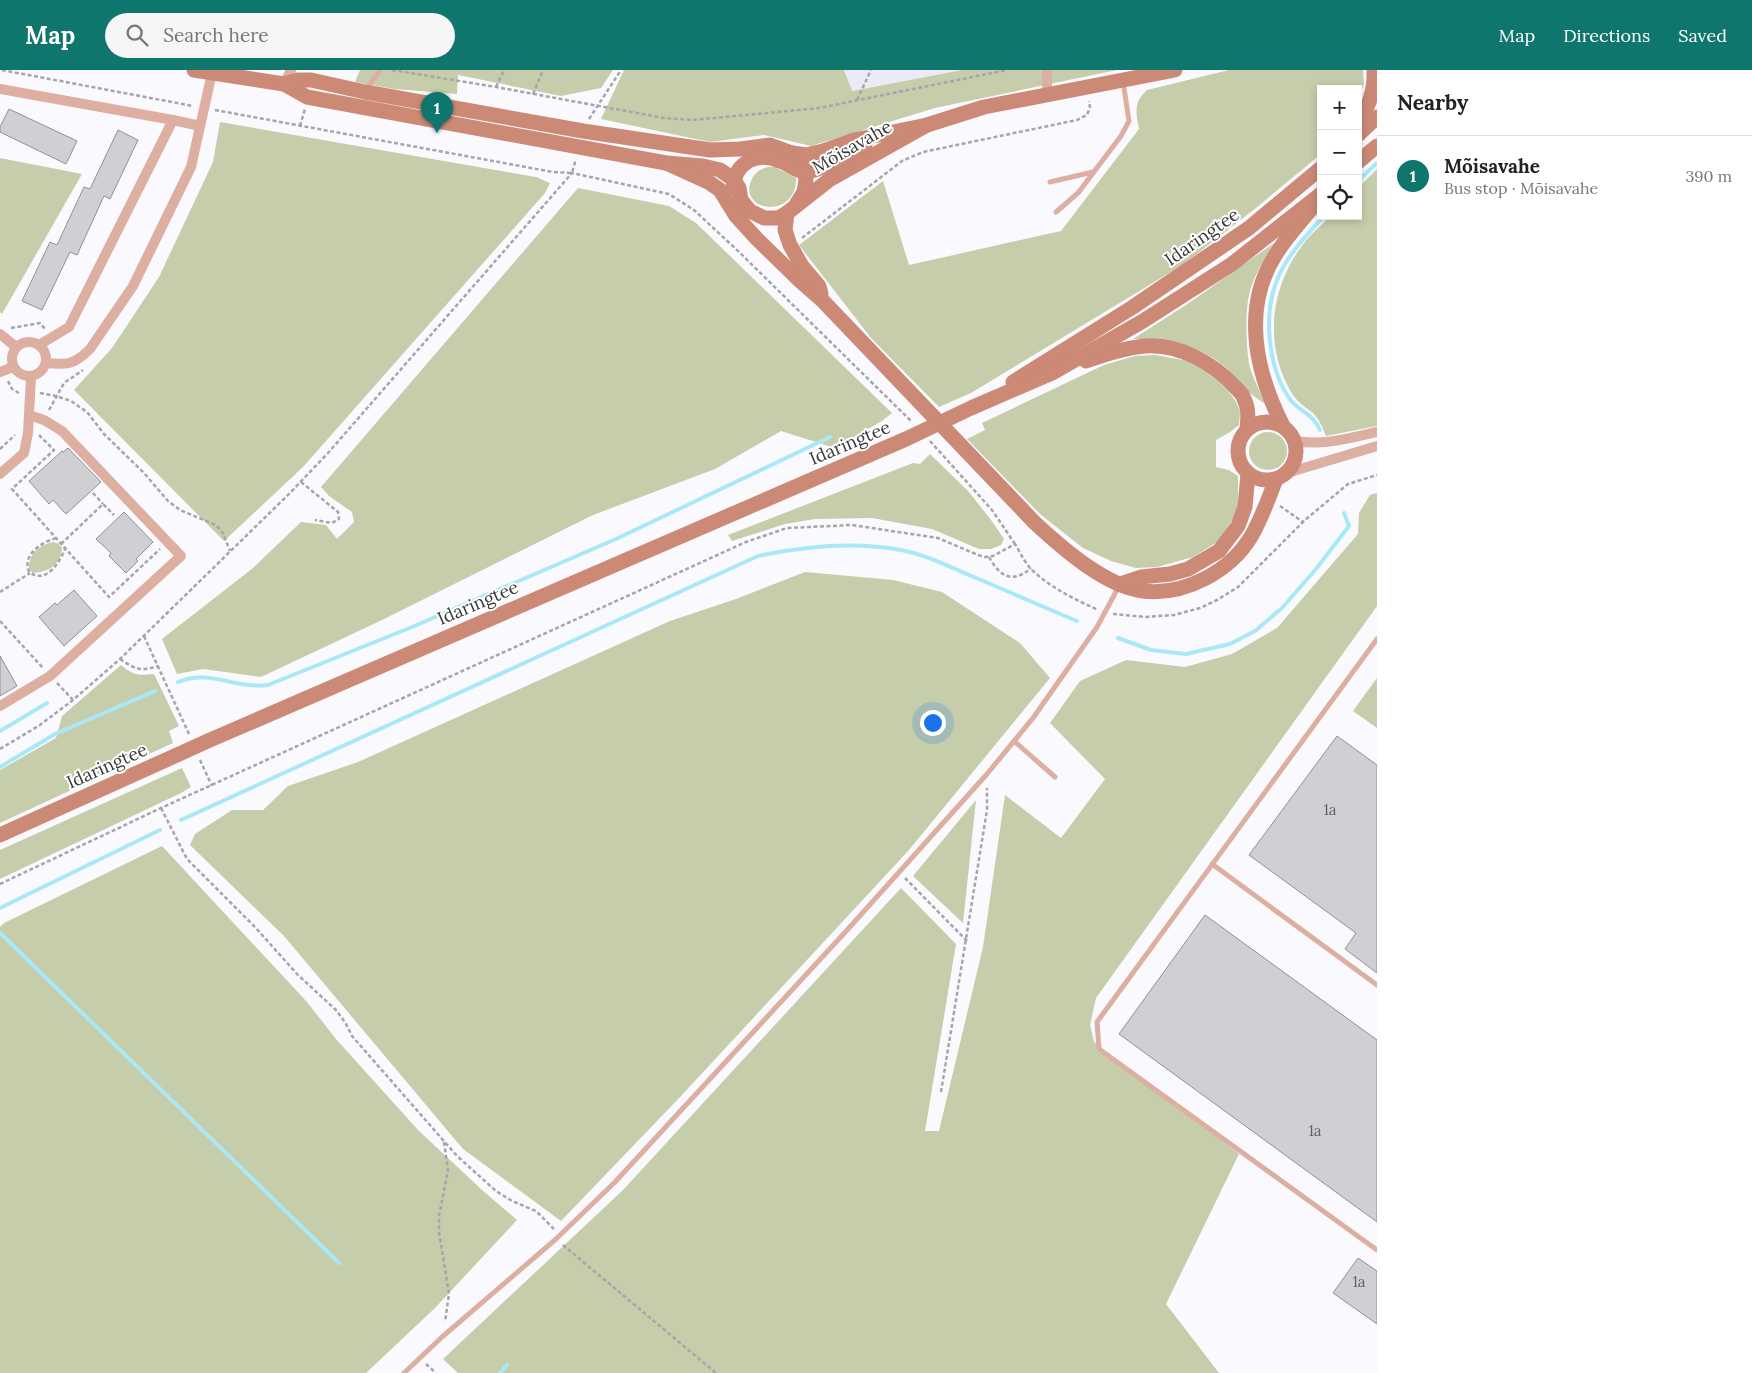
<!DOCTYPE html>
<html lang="en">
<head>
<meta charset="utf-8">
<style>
  :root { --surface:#fff; --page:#f6f6f6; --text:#222; --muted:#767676; --line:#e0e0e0; --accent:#0f766e }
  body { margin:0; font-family:Lora,serif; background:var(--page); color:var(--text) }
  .controls { position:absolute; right:15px; top:15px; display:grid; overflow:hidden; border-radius:0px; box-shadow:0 2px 8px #0003 }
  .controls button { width:45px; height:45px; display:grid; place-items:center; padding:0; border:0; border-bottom:1px solid var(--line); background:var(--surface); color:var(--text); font:25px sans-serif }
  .you { position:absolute; left:932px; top:652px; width:18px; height:18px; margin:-12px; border:4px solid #fff; border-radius:50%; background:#1a73e8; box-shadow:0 0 0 8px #1a73e833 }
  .badge { display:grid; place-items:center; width:32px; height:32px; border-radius:50%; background:var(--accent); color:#fff; font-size:16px; font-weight:700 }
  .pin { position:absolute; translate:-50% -41px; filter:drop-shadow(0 1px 2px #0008) }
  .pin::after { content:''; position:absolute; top:26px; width:18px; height:15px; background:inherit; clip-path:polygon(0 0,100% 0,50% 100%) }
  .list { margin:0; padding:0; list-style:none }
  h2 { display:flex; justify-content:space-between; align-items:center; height:65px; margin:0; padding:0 20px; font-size:21px }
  h2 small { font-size:16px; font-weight:400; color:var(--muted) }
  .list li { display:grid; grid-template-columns:32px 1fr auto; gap:15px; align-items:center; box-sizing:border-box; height:80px; padding:0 20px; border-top:1px solid var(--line) }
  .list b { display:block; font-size:19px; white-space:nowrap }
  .list p { margin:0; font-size:16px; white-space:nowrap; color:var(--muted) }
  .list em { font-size:16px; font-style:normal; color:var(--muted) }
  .icon { flex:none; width:28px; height:28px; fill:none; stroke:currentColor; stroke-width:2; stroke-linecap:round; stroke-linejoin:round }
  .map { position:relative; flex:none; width:1377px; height:1303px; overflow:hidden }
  header { display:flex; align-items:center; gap:30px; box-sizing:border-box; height:70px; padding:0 25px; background:var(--accent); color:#fff }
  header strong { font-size:24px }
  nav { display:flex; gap:28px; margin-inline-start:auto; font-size:18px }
  .search { width:350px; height:45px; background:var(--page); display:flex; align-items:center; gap:12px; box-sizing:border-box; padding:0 18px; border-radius:28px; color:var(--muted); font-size:19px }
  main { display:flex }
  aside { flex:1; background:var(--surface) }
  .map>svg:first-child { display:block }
  .built { fill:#ebebf8 }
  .green { fill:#c6cdab }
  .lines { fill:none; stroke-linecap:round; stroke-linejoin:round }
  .stream { stroke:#a9e9f7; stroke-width:4 }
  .building { fill:#d0cfd4; stroke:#909095 }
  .path { stroke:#a6a6aa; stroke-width:2.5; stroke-dasharray:4 2.5; stroke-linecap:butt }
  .lane { stroke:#ddafa1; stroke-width:5 }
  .street { stroke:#ddafa1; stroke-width:10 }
  .secondary { stroke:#cc8976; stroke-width:15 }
  .labels { text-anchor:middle; stroke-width:4; stroke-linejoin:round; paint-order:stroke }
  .number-label { font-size:15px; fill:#605f62 }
  .street-label { font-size:18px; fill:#3a3a3c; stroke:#fff }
</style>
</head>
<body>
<header>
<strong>Map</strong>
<div class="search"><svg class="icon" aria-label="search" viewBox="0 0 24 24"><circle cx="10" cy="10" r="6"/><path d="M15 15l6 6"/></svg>Search here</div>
<nav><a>Map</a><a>Directions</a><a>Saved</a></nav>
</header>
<main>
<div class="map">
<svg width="1377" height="1303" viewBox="0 0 1377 1303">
  <rect width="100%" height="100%" fill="#f9f9fe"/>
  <path class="built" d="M844,0H962L851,21Z"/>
  <g class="green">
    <path d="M360,0H613L601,18L561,26L458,5L457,24L394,19L355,12Z"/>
    <path d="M624,0H844L852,21L962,0H1117L935,38L811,76L764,65L710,72L601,49Z"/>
    <path d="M1229,0H1363L1364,14L1358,30V19H1321V84L1256,138L1184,194L971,323L939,337L871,268L799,175L883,111L909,195L1061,161L1139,59C1136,42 1133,33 1147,20Z"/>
    <path d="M220,52L536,107L550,113L545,123L303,397L224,471L74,320L112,278L159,207L213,92Z"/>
    <path d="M0,88L82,104L2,244L0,242Z"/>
    <path d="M768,97H775L796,108C797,149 739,143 751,111C754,103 760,99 768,97Z"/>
    <path d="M1377,99V356L1326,366C1323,358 1319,349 1313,343C1304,336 1297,332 1291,322C1264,276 1270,219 1301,177C1309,165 1321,156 1330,146H1358V118Z"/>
    <path d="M578,118L669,136L696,153L892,343L882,351L835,378L781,361L715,399L593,445L382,550L261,607L203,599L177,604L162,569L253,498L301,452L326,455L337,469L354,452L352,442L329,426L321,417Z"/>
    <path d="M1274,173C1264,189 1253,207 1249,225C1245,243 1246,281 1250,298C1254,310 1260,322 1265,334C1258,329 1250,324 1244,318C1237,310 1232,302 1223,295C1194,273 1169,269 1133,269L1189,233Z"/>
    <path d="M1155,285C1165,287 1176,288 1186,291C1204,299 1233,319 1239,339C1241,343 1239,350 1239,355L1230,362L1216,370V397L1229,400L1238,406V441L1219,471L1193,487L1157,497L1136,498L1111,491L1083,478L1040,444L967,369L985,360L982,353L1104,295L1135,286Z"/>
    <circle cx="1268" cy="381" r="19"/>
    <path d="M930,384L969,422L991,450L1004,469L1001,475L991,479H979L932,459L872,448L815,449L785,454L732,471L728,465L913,393L920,394Z"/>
    <path d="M1377,423V536L1096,928L1090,955L1094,972L1239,1084L1166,1234L1219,1303H458L443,1289L623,1120L901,818L956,874L925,1061H939L983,877L1005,725L1061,768L1105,709L1050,653L1080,611L1126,590L1185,597L1232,584L1277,558L1358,464L1359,443L1370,425Z"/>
    <path d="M54,472L59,474L62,478C61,495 48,502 33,503L29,500C28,483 39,475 54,472Z"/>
    <path d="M805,502L893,510L942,522L1020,573L1050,608L909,780L681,1026L561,1151L463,1079L284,866L190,775L195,764L232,740H263L288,716L358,692L670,551L736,529Z"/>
    <path d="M121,595C133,605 138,606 154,604L179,656L169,661L173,673L0,753V700L56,668L62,646Z"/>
    <path d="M1377,608V658L1353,641Z"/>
    <path d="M182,698L191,717L181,723L0,809V780Z"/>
    <path d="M976,730L963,853L913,806Z"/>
    <path d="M162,776L307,932L336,969L418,1060L482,1120L517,1150L435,1238L366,1303H0V857L4,853Z"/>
  </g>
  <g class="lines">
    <g class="stream">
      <path d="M1358,111L1377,93"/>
      <path d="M1320,360C1312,342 1299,342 1289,328C1268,297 1263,245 1277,210C1287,185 1306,166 1324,146"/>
      <path d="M1118,568L1151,580L1186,584L1230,574L1255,561L1282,538L1316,499L1349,456L1344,443"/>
      <path d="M178,612C210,599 235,619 268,615L412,557L616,469L830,367"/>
      <path d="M0,661L47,633"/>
      <path d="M0,697L55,664L155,621"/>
      <path d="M181,750L758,486C805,476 853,471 901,480C927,485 952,498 976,508C1010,522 1043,537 1077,551"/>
      <path d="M0,838L160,760"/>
      <path d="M0,863L339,1193"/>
      <path d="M500,1303L507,1295"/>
    </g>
  </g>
  <g class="building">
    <path d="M9,39L77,71L66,94L0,62V57Z"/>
    <path d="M118,60L138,70L110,129L104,126L77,185L70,182L42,240L22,231L50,172L57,175L84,117L90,119Z"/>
    <path d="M68,378L101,412L66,444L53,430L49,434L29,411L62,381L63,382Z"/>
    <path d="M124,442L153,472L136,489L138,491L126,503L109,486L111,483L96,469Z"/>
    <path d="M74,520L97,546L64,576L39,547L55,533L57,535Z"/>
    <path d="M0,586L17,616L0,626Z"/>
    <path d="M1337,666L1377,695V903L1345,879L1356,863L1249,785Z"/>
    <path d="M1205,845L1377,970V1152L1119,964Z"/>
    <path d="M1358,1188L1377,1201V1254L1333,1223Z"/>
  </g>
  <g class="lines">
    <g class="path">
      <path d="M2,0L193,36"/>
      <path d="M392,0L496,17L664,48L693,50L819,38L1007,0"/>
      <path d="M496,17L504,0"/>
      <path d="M533,24L543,0"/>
      <path d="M857,30L871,0"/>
      <path d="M215,40L553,102L572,103L576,89"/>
      <path d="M589,49L621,0"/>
      <path d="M300,56L305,39"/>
      <path d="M802,168L902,91L923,82L1077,50L1087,45L1090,37L1089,31"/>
      <path d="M11,258L40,253L45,259"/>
      <path d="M8,311L12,319L19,323"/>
      <path d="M40,323L56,326L71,331L87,342L104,364L144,403L168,431L180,440L216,455L223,463L230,481"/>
      <path d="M49,340L64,313L83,300"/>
      <path d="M39,365L54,380L12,419L109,527L160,479"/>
      <path d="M930,371L992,440L1015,474"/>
      <path d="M0,379L15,365"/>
      <path d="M301,412L338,442L339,449L332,453L315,450"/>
      <path d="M93,423L103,434"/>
      <path d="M1280,436L1303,452"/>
      <path d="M56,468C41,473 22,484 29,502C46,515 60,492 65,479"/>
      <path d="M61,474L103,434L114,445"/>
      <path d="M989,487C1000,507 1013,514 1031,498"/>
      <path d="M0,522L30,503"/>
      <path d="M1113,544L1146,547L1174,545L1200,538L1217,530L1238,517L1305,450L1348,414L1377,405"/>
      <path d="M0,551L43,598"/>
      <path d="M144,566L189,664"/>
      <path d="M120,589C135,599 140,602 158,596"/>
      <path d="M57,613L73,630"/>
      <path d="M0,679L40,655L73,630L120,589L288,425L328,383L572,103L669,124L694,140L736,179L911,351"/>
      <path d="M200,690L212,716"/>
      <path d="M161,738L187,789L254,856L298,905L337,941L346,954L352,966L457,1086L496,1121L512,1131L536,1141L554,1159"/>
      <path d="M905,808L967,871"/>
      <path d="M0,814L161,738L746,472L787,458L852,455L938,468L978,485L985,487L993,486L1015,474C1020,482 1024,491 1030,498C1049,517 1074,529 1098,540"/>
      <path d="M941,1022L987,740V718"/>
      <path d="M444,1072L448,1100L439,1146V1162L449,1224L445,1252"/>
      <path d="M563,1175L716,1303"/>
      <path d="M426,1294L436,1303"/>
    </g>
    <g class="lane">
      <path d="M366,20L380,0"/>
      <path d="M1050,112L1093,102"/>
      <path d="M1056,142L1078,123L1121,66L1129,51L1123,11"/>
      <path d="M1377,569L1097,952L1099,979L1377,1180"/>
      <path d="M1014,671L1055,707"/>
      <path d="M1212,794L1377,915"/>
      <path d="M404,1303L442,1267L556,1169L615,1112L849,858L987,704L1033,648L1097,557L1119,516"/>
    </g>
    <g class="street">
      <path d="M1047,0V26"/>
      <path d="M284,14L291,0"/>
      <path d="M0,19L173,50"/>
      <path d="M0,264L16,277"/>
      <circle cx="29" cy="289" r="17"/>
      <path d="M39,275L69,257L173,50L200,56"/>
      <path d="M46,293C67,295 74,295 90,279L133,216L191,97L212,3"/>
      <path d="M0,302L13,297"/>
      <path d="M1295,371C1323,376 1350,368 1377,362"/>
      <path d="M1287,403L1377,376"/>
      <path d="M0,404L24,383L28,363L31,307"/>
      <path d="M0,636L50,606L181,486L62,361L44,350L29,345"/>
    </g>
    <g class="secondary">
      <path d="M194,0L284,14L307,27L666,93L703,96L720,100L733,109L739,118L741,130L750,141L764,148H778L787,143L829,110L927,55"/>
      <path d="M284,14L298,10H311L365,22L583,61L710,80L740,79L770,75L792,83L800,91L805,102L806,110L804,122L797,133"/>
      <path d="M1358,53C1369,36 1375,21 1374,0"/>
      <path d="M1358,65L1377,47"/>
      <path d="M792,83L806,85L823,81L854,70L927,55L984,37L1175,0"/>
      <path d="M1358,92L1377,76"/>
      <path d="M666,93L710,113L720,120L736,146L757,169L798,209L822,230L1035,453C1062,478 1105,516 1143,521C1185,526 1231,501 1252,465C1262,447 1269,428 1276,409"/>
      <path d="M733,118C735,92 757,81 780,91C789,94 795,101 805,102C818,102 853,82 865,75"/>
      <path d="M787,143L785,160L790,175L802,196L819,216L821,224"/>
      <path d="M1086,291C1103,285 1127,277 1146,276C1179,274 1213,293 1235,317C1238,320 1243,324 1244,329C1249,338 1248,349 1247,359"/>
      <path d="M1013,312L1133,237L1249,158L1321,98"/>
      <circle cx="1267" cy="381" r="29"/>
      <path d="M1283,356C1256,303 1241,238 1276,184C1286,168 1299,154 1311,139"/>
      <path d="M1120,514L1141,507L1170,504L1188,499L1219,481L1238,456L1245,437L1248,404"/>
      <path d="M0,765L210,670L906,369L971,338L1054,302L1143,251L1232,194L1321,124"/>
    </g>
  </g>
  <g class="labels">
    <g class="number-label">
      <text x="1330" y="745">1a</text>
      <text x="1315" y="1066">1a</text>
      <text x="1359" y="1217">1a</text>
    </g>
    <g class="street-label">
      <text transform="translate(852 77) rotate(-30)" y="6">Mõisavahe</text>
      <text transform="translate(1202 167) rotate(-35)" y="6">Idaringtee</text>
      <text transform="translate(850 373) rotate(-23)" y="6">Idaringtee</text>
      <text transform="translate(478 533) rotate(-23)" y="6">Idaringtee</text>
      <text transform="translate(107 696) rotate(-24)" y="6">Idaringtee</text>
    </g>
  </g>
</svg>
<div class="controls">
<button>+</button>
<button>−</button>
<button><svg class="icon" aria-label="locate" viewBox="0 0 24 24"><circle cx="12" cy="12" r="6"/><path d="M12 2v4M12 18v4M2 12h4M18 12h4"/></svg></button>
</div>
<div class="you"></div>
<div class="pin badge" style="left:437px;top:63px">1</div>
</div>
<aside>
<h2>Nearby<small></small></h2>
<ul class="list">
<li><span class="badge">1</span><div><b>Mõisavahe</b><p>Bus stop · Mõisavahe</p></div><em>390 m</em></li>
</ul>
</aside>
</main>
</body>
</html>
